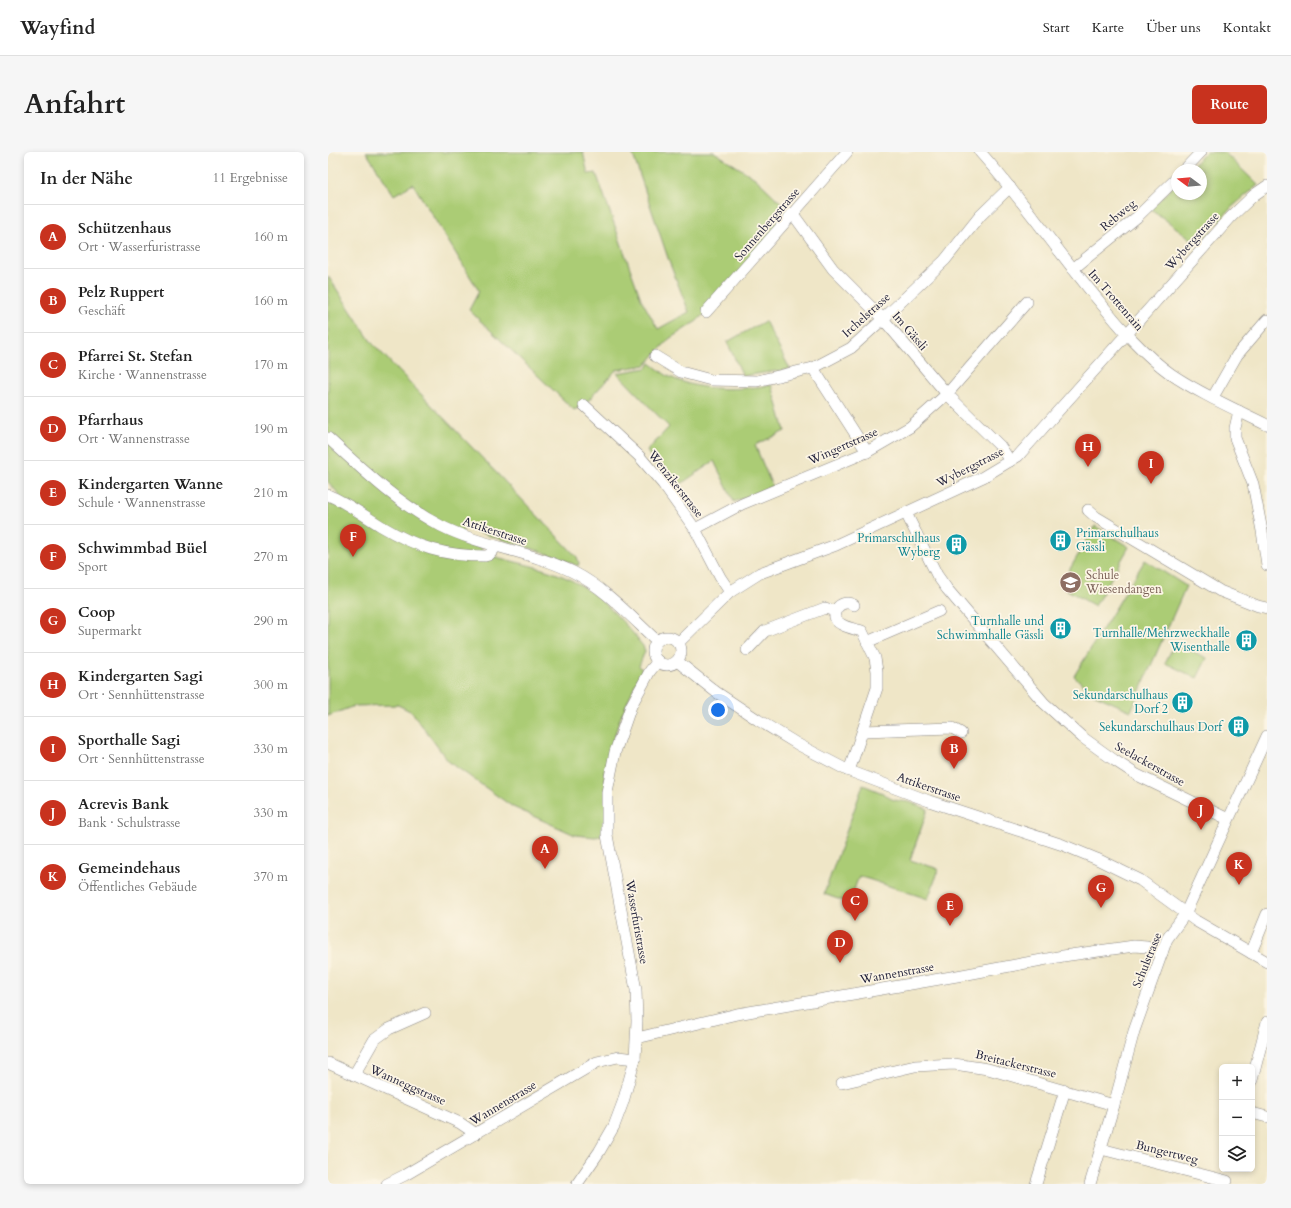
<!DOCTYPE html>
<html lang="de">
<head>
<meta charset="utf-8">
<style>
  :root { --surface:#fff; --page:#f6f6f6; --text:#222; --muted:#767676; --line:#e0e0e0; --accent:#c8321e }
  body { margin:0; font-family:Cardo,serif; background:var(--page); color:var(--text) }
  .controls { position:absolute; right:12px; bottom:12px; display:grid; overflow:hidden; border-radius:6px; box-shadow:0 2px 6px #0003 }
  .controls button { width:36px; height:36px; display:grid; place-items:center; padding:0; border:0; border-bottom:1px solid var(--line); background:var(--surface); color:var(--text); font:20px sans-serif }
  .compass { position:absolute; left:843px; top:12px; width:36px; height:36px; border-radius:50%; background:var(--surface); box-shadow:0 2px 6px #0003; rotate:286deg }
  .you { position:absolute; left:390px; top:558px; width:14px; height:14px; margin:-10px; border:3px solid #fff; border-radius:50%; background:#1a73e8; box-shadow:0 0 0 6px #1a73e833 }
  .badge { display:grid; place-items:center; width:26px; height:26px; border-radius:50%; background:var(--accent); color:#fff; font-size:13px; font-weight:700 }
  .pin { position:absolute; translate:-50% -33px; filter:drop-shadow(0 1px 2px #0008) }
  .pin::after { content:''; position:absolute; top:21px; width:14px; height:12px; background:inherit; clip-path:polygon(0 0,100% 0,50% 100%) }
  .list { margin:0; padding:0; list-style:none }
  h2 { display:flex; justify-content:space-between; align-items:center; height:52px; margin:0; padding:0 16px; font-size:17px }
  h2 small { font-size:13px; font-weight:400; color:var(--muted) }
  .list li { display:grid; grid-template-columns:26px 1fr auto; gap:12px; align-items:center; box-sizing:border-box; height:64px; padding:0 16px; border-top:1px solid var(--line) }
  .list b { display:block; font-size:15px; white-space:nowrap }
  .list p { margin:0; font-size:13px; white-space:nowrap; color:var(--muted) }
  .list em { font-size:13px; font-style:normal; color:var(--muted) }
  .icon { flex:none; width:22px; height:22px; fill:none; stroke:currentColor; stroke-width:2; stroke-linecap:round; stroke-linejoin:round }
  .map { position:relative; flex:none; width:939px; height:1032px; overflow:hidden; border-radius:6px }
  header { display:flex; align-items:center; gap:24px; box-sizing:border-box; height:56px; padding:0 20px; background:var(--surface); border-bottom:1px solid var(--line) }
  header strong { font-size:19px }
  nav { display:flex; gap:22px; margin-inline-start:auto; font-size:14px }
  .intro { display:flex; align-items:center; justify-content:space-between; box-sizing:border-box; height:96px; padding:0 24px }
  h1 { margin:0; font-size:28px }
  .button { padding:10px 18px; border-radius:6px; background:var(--accent); color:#fff; font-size:14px; font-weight:700 }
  main { display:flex; gap:24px; padding:0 24px }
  aside { flex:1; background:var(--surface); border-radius:6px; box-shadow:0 2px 6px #0003 }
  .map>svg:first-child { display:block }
  .green { fill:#abcc74; stroke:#667758 }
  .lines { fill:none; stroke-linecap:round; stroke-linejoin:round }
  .street-casing { stroke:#888481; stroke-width:12 }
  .street { stroke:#fff; stroke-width:11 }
  .labels { text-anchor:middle; stroke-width:3.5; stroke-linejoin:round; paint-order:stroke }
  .street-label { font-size:12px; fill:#22223b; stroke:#fcf5e5 }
  .culture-label { font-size:12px; fill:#0d838f; stroke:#fcf5e5; text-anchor:end }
  .education-label { font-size:12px; fill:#785e54; stroke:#fcf5e5; text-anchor:start }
</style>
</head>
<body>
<header>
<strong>Wayfind</strong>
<nav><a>Start</a><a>Karte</a><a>Über uns</a><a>Kontakt</a></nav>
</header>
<div class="intro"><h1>Anfahrt</h1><a class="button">Route</a></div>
<main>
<aside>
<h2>In der Nähe<small>11 Ergebnisse</small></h2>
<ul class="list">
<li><span class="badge">A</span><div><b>Schützenhaus</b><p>Ort · Wasserfuristrasse</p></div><em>160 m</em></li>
<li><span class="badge">B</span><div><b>Pelz Ruppert</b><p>Geschäft</p></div><em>160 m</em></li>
<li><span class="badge">C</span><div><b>Pfarrei St. Stefan</b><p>Kirche · Wannenstrasse</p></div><em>170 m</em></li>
<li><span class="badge">D</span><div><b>Pfarrhaus</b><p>Ort · Wannenstrasse</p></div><em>190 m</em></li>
<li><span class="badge">E</span><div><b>Kindergarten Wanne</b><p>Schule · Wannenstrasse</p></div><em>210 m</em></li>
<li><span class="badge">F</span><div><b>Schwimmbad Büel</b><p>Sport</p></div><em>270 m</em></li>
<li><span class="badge">G</span><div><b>Coop</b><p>Supermarkt</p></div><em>290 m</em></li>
<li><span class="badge">H</span><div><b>Kindergarten Sagi</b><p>Ort · Sennhüttenstrasse</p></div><em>300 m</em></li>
<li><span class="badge">I</span><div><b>Sporthalle Sagi</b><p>Ort · Sennhüttenstrasse</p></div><em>330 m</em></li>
<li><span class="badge">J</span><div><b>Acrevis Bank</b><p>Bank · Schulstrasse</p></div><em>330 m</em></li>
<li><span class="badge">K</span><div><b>Gemeindehaus</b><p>Öffentliches Gebäude</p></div><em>370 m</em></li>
</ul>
</aside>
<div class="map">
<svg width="939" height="1032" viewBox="0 0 939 1032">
  <rect width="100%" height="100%" fill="#fcf5e5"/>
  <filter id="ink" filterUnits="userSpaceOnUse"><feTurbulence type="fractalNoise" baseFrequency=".025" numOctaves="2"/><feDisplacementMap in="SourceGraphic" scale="8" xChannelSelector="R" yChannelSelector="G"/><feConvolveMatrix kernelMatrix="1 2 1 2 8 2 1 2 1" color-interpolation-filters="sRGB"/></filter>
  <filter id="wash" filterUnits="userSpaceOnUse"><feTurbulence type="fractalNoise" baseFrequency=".012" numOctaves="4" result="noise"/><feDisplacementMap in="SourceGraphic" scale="16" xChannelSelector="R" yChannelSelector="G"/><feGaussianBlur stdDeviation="0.9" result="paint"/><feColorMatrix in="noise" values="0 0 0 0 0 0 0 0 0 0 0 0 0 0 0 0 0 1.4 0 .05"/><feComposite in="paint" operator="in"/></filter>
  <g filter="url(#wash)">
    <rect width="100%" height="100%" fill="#efe6c7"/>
    <g class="green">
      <path d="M38,0H255L260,22L268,21L313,147L330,177L361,160L342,112L304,0H386L427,26L465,62L378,160L369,169L341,187L318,213L288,218L256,253L246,258L141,158L151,139L85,32L66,43Z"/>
      <path d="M878,0H896L930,33L904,55L870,92L823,57L849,30V42H873V18H861Z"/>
      <path d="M0,124L44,191L249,405L251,411L250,414C213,397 174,389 136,375L131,387L152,395L154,396L153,400L161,403C188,411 216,415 241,427C270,441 290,464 311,488L309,487L315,494L317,499L311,514L314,517L291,569L276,620L279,640V683L267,685L247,683L185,655L120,609L84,560L70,553L26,554L0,564V343L14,348L9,340L0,330Z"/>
      <path d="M437,169L462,217L415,224L399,190Z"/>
      <path d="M322,211C328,215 335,222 342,225C374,240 410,238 444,233L457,279L427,293L444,334L406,350L386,309L344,338L319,299L341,275L289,221L319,216Z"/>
      <path d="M767,374L801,395L767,454L732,434Z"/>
      <path d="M817,408L858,434L803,559L765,542L746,524Z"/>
      <path d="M847,491L879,506L869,526L837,511Z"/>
      <path d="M535,633L557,642C562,649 573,649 581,650C587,652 594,655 600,657L582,708L611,717L600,747L531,724L521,751L496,742Z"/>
    </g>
  </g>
  <g filter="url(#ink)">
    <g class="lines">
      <defs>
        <g id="street">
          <path d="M652,0C694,47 730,100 771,149C792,175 815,202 843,222C872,242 907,257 939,273"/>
          <path d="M856,18L873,0"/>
          <path d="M465,62L505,117L555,167L619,242L672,294L682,309"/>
          <path d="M745,117L809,65L849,26"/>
          <path d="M378,160L519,0"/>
          <path d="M327,204L353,220L383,228L429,229L485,216L523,196L555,167L617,108L652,64L682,35"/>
          <path d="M485,216L539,300"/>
          <path d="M885,245L909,203L939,168"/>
          <path d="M256,253L311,304L335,332L367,377L392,425L402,440"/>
          <path d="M911,259L907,276V286L925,332L934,379L939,413"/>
          <path d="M0,286C35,318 70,352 113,374C155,395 203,399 245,420C277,436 303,465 329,489"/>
          <path d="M0,343C19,351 35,363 53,374C88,395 116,404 157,404L161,403L168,395"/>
          <path d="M760,358L768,365L892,439L930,454L939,456"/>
          <path d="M578,361L609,423L619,437L716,551L754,585L786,608L809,623L900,667"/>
          <path d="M367,377L414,352L539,300L582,275L619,242L699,150"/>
          <circle cx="339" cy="499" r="14"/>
          <path d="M539,490L611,459"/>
          <path d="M350,491L402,440L432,421L508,393L655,325L690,304L903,65L926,43L939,34"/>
          <path d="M419,498L437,479L497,456L507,459"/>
          <path d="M349,509L388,540L430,568L471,593L519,618L601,649L735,693L769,707L812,728L868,769L939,810"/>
          <path d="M535,579L624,576L633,581"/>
          <path d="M519,618L523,613L549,536V519L547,506L534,479C527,477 519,476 513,472C499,465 511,445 526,453"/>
          <path d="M923,801L939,762"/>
          <path d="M309,886L409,862L629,824L735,804L806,794L819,795L834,801"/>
          <path d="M0,911L132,971L148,982"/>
          <path d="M26,923L46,888L61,877L97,861"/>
          <path d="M924,928L939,870"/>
          <path d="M514,931L587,914L626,912L660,917L786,953"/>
          <path d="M924,961L939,965"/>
          <path d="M773,997L899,1029"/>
          <path d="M59,1032L77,1023L269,910L290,905L307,907"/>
          <path d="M249,1032L271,1000L286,974L295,950L307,907L309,869L308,838L279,683V640L287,600L303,554L322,519L330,509"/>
          <path d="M708,1032L737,938"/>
          <path d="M762,1032L786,953L806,879L839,787L857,762L939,584"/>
        </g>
      </defs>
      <use href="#street" class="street-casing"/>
      <use href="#street" class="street"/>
    </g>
  </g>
  <defs>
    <symbol id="building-disc" viewBox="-11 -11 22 22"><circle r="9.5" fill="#0f9aa8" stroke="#fcf5e5"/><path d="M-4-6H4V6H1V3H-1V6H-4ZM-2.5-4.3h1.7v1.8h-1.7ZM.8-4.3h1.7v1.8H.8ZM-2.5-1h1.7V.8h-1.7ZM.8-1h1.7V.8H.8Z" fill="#fff"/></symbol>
    <symbol id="school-disc" viewBox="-11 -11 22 22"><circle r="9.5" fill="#8d6e63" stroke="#fcf5e5"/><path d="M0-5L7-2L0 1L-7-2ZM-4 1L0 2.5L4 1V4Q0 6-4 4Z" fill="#fff"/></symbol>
  </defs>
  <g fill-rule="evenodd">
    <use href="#building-disc" x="720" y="376" width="25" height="25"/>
    <use href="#building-disc" x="616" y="380" width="25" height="25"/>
    <use href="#school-disc" x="730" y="418" width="25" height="25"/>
    <use href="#building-disc" x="720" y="464" width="25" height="25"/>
    <use href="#building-disc" x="906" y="476" width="25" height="25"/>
    <use href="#building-disc" x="842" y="538" width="25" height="25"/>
    <use href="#building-disc" x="898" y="562" width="25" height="25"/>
  </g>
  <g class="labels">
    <g class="street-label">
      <text transform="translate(790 63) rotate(-40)" y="4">Rebweg</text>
      <text transform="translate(439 72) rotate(-49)" y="4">Sonnenbergstrasse</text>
      <text transform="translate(864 89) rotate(-48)" y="4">Wybergstrasse</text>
      <text transform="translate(788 148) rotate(49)" y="4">Im Trottenrain</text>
      <text transform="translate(538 163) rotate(-42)" y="4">Irchelstrasse</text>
      <text transform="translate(582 179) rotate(49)" y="4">Im Gässli</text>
      <text transform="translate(515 294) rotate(-24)" y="4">Wingertstrasse</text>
      <text transform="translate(642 315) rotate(-27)" y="4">Wybergstrasse</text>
      <text transform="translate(348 332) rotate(52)" y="4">Wenzikerstrasse</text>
      <text transform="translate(167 379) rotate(18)" y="4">Attikerstrasse</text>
      <text transform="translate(822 612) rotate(29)" y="4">Seelackerstrasse</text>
      <text transform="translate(601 635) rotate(19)" y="4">Attikerstrasse</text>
      <text transform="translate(309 770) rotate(80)" y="4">Wasserfuristrasse</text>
      <text transform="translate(819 808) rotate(-68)" y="4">Schulstrasse</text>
      <text transform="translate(569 821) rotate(-10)" y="4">Wannenstrasse</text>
      <text transform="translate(688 912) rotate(14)" y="4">Breitackerstrasse</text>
      <text transform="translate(80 933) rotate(24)" y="4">Wanneggstrasse</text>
      <text transform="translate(175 951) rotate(-31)" y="4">Wannenstrasse</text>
      <text transform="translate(839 1000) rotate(14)" y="4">Bungertweg</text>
    </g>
    <g class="culture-label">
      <text x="748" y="385" text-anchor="start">Primarschulhaus<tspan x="748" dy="14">Gässli</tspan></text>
      <text x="612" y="390">Primarschulhaus<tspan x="612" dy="14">Wyberg</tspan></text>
      <text x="716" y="473">Turnhalle und<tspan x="716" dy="14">Schwimmhalle Gässli</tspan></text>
      <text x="902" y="485">Turnhalle/Mehrzweckhalle<tspan x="902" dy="14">Wisenthalle</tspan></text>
      <text x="840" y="547">Sekundarschulhaus<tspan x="840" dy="14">Dorf 2</tspan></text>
      <text x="894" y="579">Sekundarschulhaus Dorf</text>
    </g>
    <g class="education-label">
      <text x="758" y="427">Schule<tspan x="758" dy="14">Wiesendangen</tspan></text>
    </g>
  </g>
</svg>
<div class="controls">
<button>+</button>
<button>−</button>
<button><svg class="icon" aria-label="layers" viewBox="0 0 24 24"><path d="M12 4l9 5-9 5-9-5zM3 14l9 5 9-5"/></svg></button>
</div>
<svg class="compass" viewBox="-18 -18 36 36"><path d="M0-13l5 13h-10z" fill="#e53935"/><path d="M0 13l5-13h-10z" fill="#767676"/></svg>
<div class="you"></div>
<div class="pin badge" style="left:217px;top:717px">A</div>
<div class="pin badge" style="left:626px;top:617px">B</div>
<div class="pin badge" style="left:527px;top:769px">C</div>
<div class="pin badge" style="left:512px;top:811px">D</div>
<div class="pin badge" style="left:622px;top:774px">E</div>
<div class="pin badge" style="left:25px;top:405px">F</div>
<div class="pin badge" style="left:773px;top:756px">G</div>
<div class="pin badge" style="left:760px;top:315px">H</div>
<div class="pin badge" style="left:823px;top:332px">I</div>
<div class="pin badge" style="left:873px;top:678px">J</div>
<div class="pin badge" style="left:911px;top:733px">K</div>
</div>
</main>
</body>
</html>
